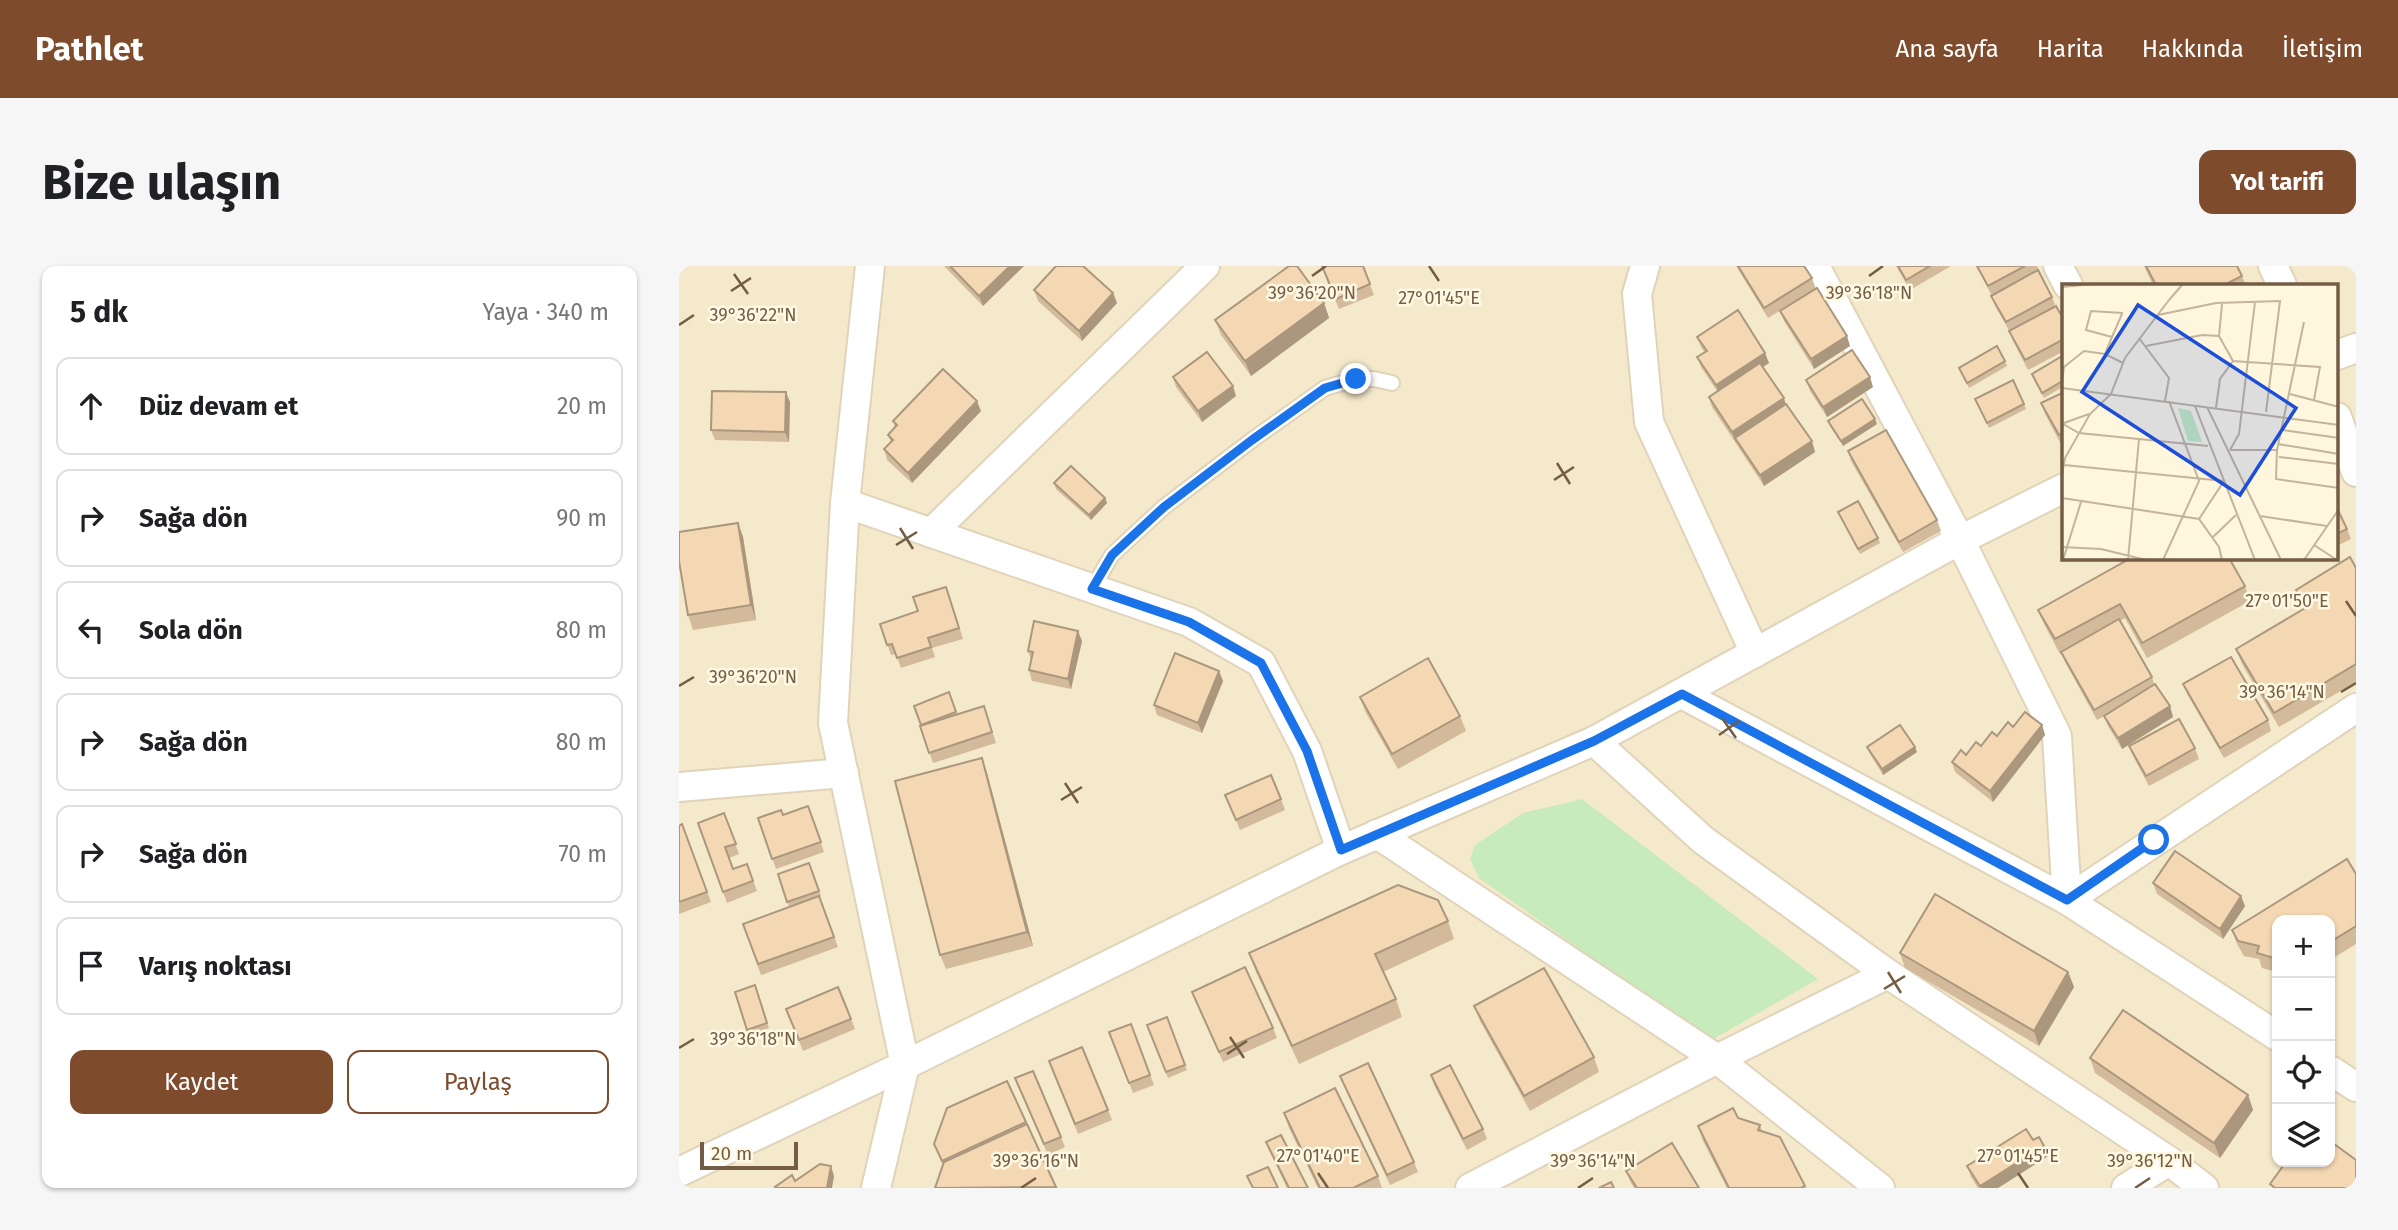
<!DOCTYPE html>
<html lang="tr">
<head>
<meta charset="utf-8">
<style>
  :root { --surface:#fff; --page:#f6f6f6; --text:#202124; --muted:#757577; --line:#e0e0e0; --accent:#7e4c2d }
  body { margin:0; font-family:"Fira Sans",sans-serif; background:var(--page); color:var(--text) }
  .controls { position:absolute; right:21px; bottom:21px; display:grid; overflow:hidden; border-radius:14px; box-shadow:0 2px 5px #0004 }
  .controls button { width:63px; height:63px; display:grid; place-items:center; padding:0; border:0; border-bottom:2px solid var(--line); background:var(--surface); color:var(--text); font:35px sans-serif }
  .scale { position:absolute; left:21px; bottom:18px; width:98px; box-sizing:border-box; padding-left:7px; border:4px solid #745d44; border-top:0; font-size:19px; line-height:24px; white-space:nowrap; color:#745d44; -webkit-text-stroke:5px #fff9e4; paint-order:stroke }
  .stop { position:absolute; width:21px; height:21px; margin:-16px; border:5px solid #1a73e8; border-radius:50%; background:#fff }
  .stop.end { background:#1a73e8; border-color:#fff; box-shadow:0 2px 7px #0008 }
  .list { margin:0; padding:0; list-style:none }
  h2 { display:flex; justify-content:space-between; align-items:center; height:91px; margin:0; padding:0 28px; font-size:30px }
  h2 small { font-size:23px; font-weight:400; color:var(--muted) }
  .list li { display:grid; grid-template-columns:46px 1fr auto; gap:21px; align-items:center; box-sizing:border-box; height:98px; margin:0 14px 14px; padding:0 14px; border:2px solid var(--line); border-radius:14px }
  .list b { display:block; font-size:26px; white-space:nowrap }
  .list em { font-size:23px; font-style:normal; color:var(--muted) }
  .actions { display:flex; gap:14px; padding:21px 28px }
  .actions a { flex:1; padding:16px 0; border:2px solid var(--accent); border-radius:14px; text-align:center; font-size:24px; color:var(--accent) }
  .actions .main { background:var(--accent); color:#fff }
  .icon { flex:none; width:38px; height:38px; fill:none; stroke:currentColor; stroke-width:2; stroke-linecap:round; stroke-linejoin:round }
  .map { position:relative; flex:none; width:1677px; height:922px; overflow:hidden; border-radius:14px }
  header { display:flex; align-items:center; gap:42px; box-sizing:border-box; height:98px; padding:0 35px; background:var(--accent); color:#fff }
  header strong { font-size:33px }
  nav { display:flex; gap:38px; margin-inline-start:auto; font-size:24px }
  .intro { display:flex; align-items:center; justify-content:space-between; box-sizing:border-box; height:168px; padding:0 42px }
  h1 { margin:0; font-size:49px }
  .button { padding:18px 32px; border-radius:14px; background:var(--accent); color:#fff; font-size:24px; font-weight:700 }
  main { display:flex; gap:42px; padding:0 42px }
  aside { flex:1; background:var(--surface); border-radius:14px; box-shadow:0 2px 5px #0004 }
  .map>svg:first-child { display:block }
  .residential { fill:#f5e9cb; fill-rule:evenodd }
  .green { fill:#c7ebbb }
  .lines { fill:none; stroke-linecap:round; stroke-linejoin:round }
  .lane-casing { stroke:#e1d3b9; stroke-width:18 }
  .street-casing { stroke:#e1d3b9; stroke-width:32 }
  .lane { stroke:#fff; stroke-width:14 }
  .street { stroke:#fff; stroke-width:28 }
  .wall { fill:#d2ba9a }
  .shaded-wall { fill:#ab977d }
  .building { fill:#f4d8b3; stroke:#ab977d; stroke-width:2 }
  .route { stroke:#1a73e8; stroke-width:9 }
  .ticks { fill:none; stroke:#745d44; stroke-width:2.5 }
  .inset-road { fill:none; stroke:#c3b49b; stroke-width:2 }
  .view { fill:#1d4ed8; fill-opacity:0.15; stroke:#1d4ed8; stroke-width:3.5 }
  .inset-edge { fill:none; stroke:#745d44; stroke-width:3.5 }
  .ticks-label { font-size:18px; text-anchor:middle; fill:#745d44; stroke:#fff9e4; stroke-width:5; stroke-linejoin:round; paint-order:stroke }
</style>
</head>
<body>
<header>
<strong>Pathlet</strong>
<nav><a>Ana sayfa</a><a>Harita</a><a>Hakkında</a><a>İletişim</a></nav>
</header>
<div class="intro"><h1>Bize ulaşın</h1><a class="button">Yol tarifi</a></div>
<main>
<aside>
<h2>5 dk<small>Yaya · 340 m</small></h2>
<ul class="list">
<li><svg class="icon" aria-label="ahead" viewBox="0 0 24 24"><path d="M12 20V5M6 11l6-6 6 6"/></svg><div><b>Düz devam et</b></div><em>20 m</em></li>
<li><svg class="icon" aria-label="right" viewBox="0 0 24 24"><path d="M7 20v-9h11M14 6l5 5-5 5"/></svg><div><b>Sağa dön</b></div><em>90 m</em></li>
<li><svg class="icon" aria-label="left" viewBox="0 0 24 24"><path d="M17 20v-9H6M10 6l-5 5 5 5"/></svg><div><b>Sola dön</b></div><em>80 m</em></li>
<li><svg class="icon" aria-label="right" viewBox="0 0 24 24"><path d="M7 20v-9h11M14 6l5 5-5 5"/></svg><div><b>Sağa dön</b></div><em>80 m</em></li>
<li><svg class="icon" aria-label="right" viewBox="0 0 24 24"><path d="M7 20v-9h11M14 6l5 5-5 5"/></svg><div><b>Sağa dön</b></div><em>70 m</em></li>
<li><svg class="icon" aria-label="arrive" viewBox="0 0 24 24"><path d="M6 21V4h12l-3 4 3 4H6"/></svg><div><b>Varış noktası</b></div></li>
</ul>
<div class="actions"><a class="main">Kaydet</a><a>Paylaş</a></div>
</aside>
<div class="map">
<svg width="1677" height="922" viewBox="0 0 1677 922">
  <rect width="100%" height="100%" fill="#fef6dd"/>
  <path class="residential" d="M0,0H1677V922H0ZM1385,19H1658V292H1385ZM1598,654H1651V896H1598Z"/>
  <path class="green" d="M903,533L1139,713L1031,775L800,612L791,593L796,579L844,547Z"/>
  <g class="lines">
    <defs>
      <path id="lane" d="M413,323L433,289L485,241L573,174L646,122L677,113H695L713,117"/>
      <g id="street">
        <path d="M191,0L166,237L154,457L226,799L197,922"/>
        <path d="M966,0L958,28L970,156L1076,387"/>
        <path d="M1136,0L1281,274L1378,470L1388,634"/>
        <path d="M1379,0L1389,19"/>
        <path d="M1594,0L1603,19"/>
        <path d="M1658,89L1677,82"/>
        <path d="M1658,151L1677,206"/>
        <path d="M166,237L510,356L582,397L628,485L662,584"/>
        <path d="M252,267L526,0"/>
        <path d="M1003,428L1388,634L1598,770"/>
        <path d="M915,475L1024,574L1209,708L1490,895L1525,922"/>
        <path d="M0,521L165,507"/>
        <path d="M698,568L1038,793L1201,922"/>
        <path d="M1388,634L1677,442"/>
        <path d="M1651,804L1677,821"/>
        <path d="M0,906L226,799L662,584L915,475L1281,274L1385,222"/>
        <path d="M791,922L1038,793L1209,708"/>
        <path d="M1447,922L1490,895"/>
      </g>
    </defs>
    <use href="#lane" class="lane-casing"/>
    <use href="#street" class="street-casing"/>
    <use href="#lane" class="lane"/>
    <use href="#street" class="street"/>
  </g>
  <g class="wall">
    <path d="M265,0H345L304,40Z"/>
    <path d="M642,0H684L695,29L660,43Z"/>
    <path d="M1057,0H1125L1133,12L1137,23L1089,52Z"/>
    <path d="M1217,0H1272L1231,24Z"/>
    <path d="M1297,0H1358L1373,31L1377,41L1385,54V85L1349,104L1334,75L1331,66L1316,40L1313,30Z"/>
    <path d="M1465,0H1558L1567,19H1474Z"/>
    <path d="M355,24L434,27L438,37L403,75L359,35Z"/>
    <path d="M645,37L650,52L572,110L542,69L536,54Z"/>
    <path d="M1101,45L1171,80L1135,103L1105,55Z"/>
    <path d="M1018,71L1090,97L1084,101L1136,186L1085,220L1033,141L1030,131L1038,125L1022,101L1018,91L1026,87L1022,81Z"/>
    <path d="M1385,89V120L1365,132L1353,108Z"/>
    <path d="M1326,95L1328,100L1290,122L1280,102Z"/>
    <path d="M494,111L557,130L523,156L497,121Z"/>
    <path d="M1127,114L1194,121L1148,151L1131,125Z"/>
    <path d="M1385,126V179L1383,180L1366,148L1362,137Z"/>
    <path d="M1296,133L1345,138L1347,143L1310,162Z"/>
    <path d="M111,136L110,176L36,174L32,164Z"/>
    <path d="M302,145L233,217L208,194L205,183L212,176L209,169L216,162L214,155Z"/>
    <path d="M1149,155L1198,158L1164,180L1151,160Z"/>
    <path d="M1169,185L1258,254L1262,265L1224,286L1172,195Z"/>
    <path d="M375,217L426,232L428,237L412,254L377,223Z"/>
    <path d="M1658,242L1668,263L1672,273L1658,280Z"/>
    <path d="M1159,246L1199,272L1201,277L1181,288Z"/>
    <path d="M59,257L64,271L77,354L14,364L9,349Z"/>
    <path d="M1677,302V416L1600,461L1563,398L1557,383L1625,343L1617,324Z"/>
    <path d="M1566,320L1571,335L1468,392L1446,352L1441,355L1473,411L1475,418L1491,440L1494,451L1443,483L1429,460L1425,450L1418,454L1386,396L1383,387L1381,388L1365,358L1359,344Z"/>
    <path d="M271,331L284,373L253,382L256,391L222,402L217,388L212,389L201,358L239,345Z"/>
    <path d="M403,375L392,423L353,415L350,404L352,394L349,385Z"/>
    <path d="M544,415L523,467L478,449L475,439Z"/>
    <path d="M1504,418L1589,454L1592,465L1545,492L1508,428Z"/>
    <path d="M270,426L278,448L305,440L317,477L254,497L235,440Z"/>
    <path d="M681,431L781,450L787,465L719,503L686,445Z"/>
    <path d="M1363,459L1366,469L1314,536L1276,506L1273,496L1302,480L1334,461Z"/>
    <path d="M1450,480L1516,482L1520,493L1470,520L1454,490Z"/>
    <path d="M1188,481L1238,486L1204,509L1190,486Z"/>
    <path d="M303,492L308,507L354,680L267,703L261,689Z"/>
    <path d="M546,529L602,533L606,544L561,564Z"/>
    <path d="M129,540L145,586L97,603L79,552L104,549Z"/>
    <path d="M45,547L60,588L50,592L54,603L68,598L78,625L48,637L19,557Z"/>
    <path d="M3,558L32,636L0,648V560Z"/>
    <path d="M130,597L142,630L141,631L159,681L82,709L64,658L110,641L99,608Z"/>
    <path d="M1677,608V678L1651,694V654H1598V706L1583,702L1580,693L1565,690L1558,678L1553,664Z"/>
    <path d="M1474,617L1566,640L1544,673L1478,628Z"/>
    <path d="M769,655L775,673L704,706L717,733L723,751L620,798L577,706L570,687Z"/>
    <path d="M1221,687L1389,706L1395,721L1360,780L1226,702Z"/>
    <path d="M76,719L90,762L70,769L56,726Z"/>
    <path d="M159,721L176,763L124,785L107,743Z"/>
    <path d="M513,726L594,762L598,772L544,796Z"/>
    <path d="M795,740L915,791L920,806L851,845L801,755Z"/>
    <path d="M488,751L508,804L489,812L468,759Z"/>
    <path d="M452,758L475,819L454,827L430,766Z"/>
    <path d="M1411,792L1569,829L1574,844L1541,892L1416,807Z"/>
    <path d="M374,805L429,844L433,854L399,868Z"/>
    <path d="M752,809L804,863L808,873L788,884L755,819Z"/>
    <path d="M661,810L735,896L739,906L711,919L665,820Z"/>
    <path d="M336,812L382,871L386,881L369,889Z"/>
    <path d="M328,815L378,922H256L264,900L255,878Z"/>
    <path d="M605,847L699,910L703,922H639L610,862Z"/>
    <path d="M1059,852L1081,859L1083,865L1101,871L1127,922H1048L1024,875L1019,860Z"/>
    <path d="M1354,874L1365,880L1369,890L1319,922H1299L1292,911L1288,900Z"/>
    <path d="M587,876L629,922H608L591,886Z"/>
    <path d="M947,905L1020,922H955L951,915Z"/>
  </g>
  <g class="shaded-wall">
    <path d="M331,0H345L304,40L300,30Z"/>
    <path d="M434,27L438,37L403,75L400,65Z"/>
    <path d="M645,37L650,52L572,110L566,95Z"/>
    <path d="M1168,70L1171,80L1135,103L1132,93Z"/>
    <path d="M1086,87L1090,97L1040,129L1037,119Z"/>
    <path d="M1191,111L1194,121L1148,151L1144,141Z"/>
    <path d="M554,120L557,130L523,156L519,145Z"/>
    <path d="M107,126L111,136L110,176L106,166Z"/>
    <path d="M1105,132L1108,143L1056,172L1057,177L1053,166Z"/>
    <path d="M298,135L302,145L233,217L229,207Z"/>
    <path d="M1196,153L1198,158L1164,180L1162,175Z"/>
    <path d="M1133,175L1136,186L1085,220L1081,209Z"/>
    <path d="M426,232L428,237L412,254L410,249Z"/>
    <path d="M59,257L64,271L77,354L72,339Z"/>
    <path d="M399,365L403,375L392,423L389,413Z"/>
    <path d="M540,405L544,415L523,467L519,457Z"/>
    <path d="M1491,440L1494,451L1443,483L1439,472Z"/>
    <path d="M1363,459L1366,469L1314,536L1311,525Z"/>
    <path d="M1236,481L1238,486L1204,509L1203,503Z"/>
    <path d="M303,492L308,507L354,680L348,666Z"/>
    <path d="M1562,630L1566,640L1544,673L1541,663Z"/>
    <path d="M1389,706L1395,721L1360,780L1355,765Z"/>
    <path d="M1569,829L1574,844L1541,892L1535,877Z"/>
    <path d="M1365,880L1369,890L1319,922H1302L1301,920Z"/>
    <path d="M152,900L155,910L153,922H148Z"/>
  </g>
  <g class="building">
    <path d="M271,0H331L300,30Z"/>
    <path d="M377,0H404L434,27L400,65L355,24Z"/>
    <path d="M610,0H618L645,37L566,95L536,54Z"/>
    <path d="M643,0H684L691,18L657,33Z"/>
    <path d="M1059,0H1125L1133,12L1085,42Z"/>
    <path d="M1219,0H1251L1227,14Z"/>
    <path d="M1298,0H1346L1309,20Z"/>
    <path d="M1467,0H1558L1563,10L1545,19H1477Z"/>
    <path d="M1359,4L1373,31L1327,56L1312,30Z"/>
    <path d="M1138,22L1168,70L1132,93L1101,45Z"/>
    <path d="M1377,40L1385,54V73L1346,94L1330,65Z"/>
    <path d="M1059,44L1086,87L1037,119L1018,91L1028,85L1018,71Z"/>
    <path d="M1318,80L1326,95L1288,117L1280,102Z"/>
    <path d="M1173,84L1191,111L1144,141L1127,114Z"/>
    <path d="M528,86L554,120L519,145L494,111Z"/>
    <path d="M1385,89V114L1363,127L1353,108Z"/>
    <path d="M1081,97L1105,132L1053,166L1030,131Z"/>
    <path d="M264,103L298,135L229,207L205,183L214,174L209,169L218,159L214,155Z"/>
    <path d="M1334,114L1345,138L1308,157L1296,133Z"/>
    <path d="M33,125L107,126L106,166L32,164Z"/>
    <path d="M1385,126V167L1380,169L1362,137Z"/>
    <path d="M1183,133L1196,153L1162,175L1149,155Z"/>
    <path d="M1107,138L1133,175L1081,209L1056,172Z"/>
    <path d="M1207,164L1258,254L1220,276L1169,185Z"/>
    <path d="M392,200L426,232L410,249L375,217Z"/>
    <path d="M1179,235L1199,272L1179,283L1159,246Z"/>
    <path d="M1658,242L1668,263L1658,268Z"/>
    <path d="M59,257L72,339L9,349L0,295V266Z"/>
    <path d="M1671,291L1677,302V398L1595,447L1557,383L1628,341L1617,324Z"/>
    <path d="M1452,292H1550L1566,320L1463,377L1441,338L1376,373L1359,344Z"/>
    <path d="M267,321L280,362L249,372L252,381L218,392L213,378L208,379L201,358L239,345L234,331Z"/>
    <path d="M1440,353L1473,411L1415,444L1382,386Z"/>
    <path d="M355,355L399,365L389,413L350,404L354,386L349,385Z"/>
    <path d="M496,387L540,405L519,457L475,439Z"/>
    <path d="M1552,391L1589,454L1541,482L1504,418Z"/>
    <path d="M749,392L781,450L713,488L681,431Z"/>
    <path d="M1476,418L1491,440L1439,472L1425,450Z"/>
    <path d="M270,426L277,446L242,459L235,440Z"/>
    <path d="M305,440L313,466L250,487L241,460Z"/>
    <path d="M1346,446L1363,459L1311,525L1273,496L1282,484L1287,489L1297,476L1302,480L1313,466L1318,470L1329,456L1334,461Z"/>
    <path d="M1500,453L1516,482L1467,510L1450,480Z"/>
    <path d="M1221,459L1236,481L1203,503L1188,481Z"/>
    <path d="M303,492L348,666L261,689L216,515Z"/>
    <path d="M592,509L602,533L557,554L546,529Z"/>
    <path d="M129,540L142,576L93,593L79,552L102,544L104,549Z"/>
    <path d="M45,547L57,578L46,581L54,603L68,598L74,615L44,626L19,557Z"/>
    <path d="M3,558L28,626L0,636V560Z"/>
    <path d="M1496,585L1562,630L1541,663L1474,617Z"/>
    <path d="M1668,593L1677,608V660L1651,676V654H1598V693L1578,687L1580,680L1559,675L1553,664Z"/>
    <path d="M130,597L140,625L108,636L99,608Z"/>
    <path d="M719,619L759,634L769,655L696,688L717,733L613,780L570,687Z"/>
    <path d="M1256,628L1389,706L1355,765L1221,687Z"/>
    <path d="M140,630L155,671L79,698L64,658Z"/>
    <path d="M566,701L594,762L540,786L513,726Z"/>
    <path d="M865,702L915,791L845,830L795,740Z"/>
    <path d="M76,719L88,757L68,764L56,726Z"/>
    <path d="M159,721L172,753L120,774L107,743Z"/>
    <path d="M1444,744L1569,829L1535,877L1411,792Z"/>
    <path d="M488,751L506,799L487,806L468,759Z"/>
    <path d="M452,758L471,809L450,817L430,766Z"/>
    <path d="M403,781L429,844L396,858L370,795Z"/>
    <path d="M689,797L735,896L708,909L661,810Z"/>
    <path d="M771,799L804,863L784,873L752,809Z"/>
    <path d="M354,805L382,871L365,878L336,812Z"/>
    <path d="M328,815L347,856L263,895L255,878L268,842Z"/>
    <path d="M656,822L699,910L674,922H641L605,847Z"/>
    <path d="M1054,842L1059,852L1081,859L1079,864L1101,871L1126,920L1122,922H1050L1019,860Z"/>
    <path d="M348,858L377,921L256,922L265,896Z"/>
    <path d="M1347,863L1354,874L1360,871L1365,880L1301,920L1288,900Z"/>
    <path d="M602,869L629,922H610L587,876Z"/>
    <path d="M1651,875L1677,894V922H1596L1591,918L1607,896H1651Z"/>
    <path d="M993,877L1020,922H958L947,905Z"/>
    <path d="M141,898L152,900L148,922H97L96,921L113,909L116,915Z"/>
    <path d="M589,901L599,922H574L568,910Z"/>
    <path d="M932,916L935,922H920Z"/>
  </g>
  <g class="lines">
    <path class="route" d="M677,113L646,122L573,174L485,241L433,289L413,323L510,356L582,397L628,485L662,584L915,475L1003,428L1388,634L1475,574"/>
  </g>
  <path class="ticks" d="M750,0L760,15M55,8L69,28M633,10L647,0M1190,10L1204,0M52,25L72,12M0,59L15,49M878,197L891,218M875,214L895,201M221,262L234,283M217,279L238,266M1667,335L1677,350M0,420L15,411M1662,426L1677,417M1043,452L1057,472M1040,469L1060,455M386,517L399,537M382,534L403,521M1209,706L1222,727M1205,723L1226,710M551,771L565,792M0,782L15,773M548,788L568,775M639,907L649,922M1339,907L1349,922M342,922L357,912M899,922L914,912M1456,922L1471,912"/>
  <g transform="translate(1383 18)">
    <rect width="276" height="276" fill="#fef6dd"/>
    <path d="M116,124L129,127L140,158L126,157Z" fill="#c7ebbb"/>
    <path class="inset-road" d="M0,3L31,0M107,16L121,0M160,20L157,52L171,77M96,31L154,19L218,17L204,128M242,38L215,166L214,195L277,204M77,54L107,94L103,117M84,62L140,51L157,52M43,70L50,53L60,30V29L29,27L24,46L50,53M0,97L2,83L22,67L43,70L61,79M0,104L277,141M228,110L277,123M133,122L193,276M145,123L219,276M154,124L158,95L171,77L258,83L252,116M2,139L27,130M1,140L17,149L146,162M221,146L277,154M216,160L277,170M168,166L177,150L193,18M168,166H215M217,173L277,180M2,181L162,197M0,191L3,174L28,130L49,110L63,74L107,16M0,214L137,235L157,263L160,276M198,232L265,242M137,235L162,197M151,253L174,231M252,261L275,276M0,263L39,265L84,276M1,276L19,218M66,276L77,155M101,276L137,197L107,117M242,276L277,225"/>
    <path class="view" d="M76,21L234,124L178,211L20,108Z"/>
    <rect width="276" height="276" class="inset-edge"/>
  </g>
  <g class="ticks-label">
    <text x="633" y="33">39°36'20"N</text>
    <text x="1190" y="33">39°36'18"N</text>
    <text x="760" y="38">27°01'45"E</text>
    <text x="74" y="55">39°36'22"N</text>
    <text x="1608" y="341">27°01'50"E</text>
    <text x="74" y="417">39°36'20"N</text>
    <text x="1603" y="432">39°36'14"N</text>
    <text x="74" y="779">39°36'18"N</text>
    <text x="639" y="896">27°01'40"E</text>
    <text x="1339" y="896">27°01'45"E</text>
    <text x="357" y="901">39°36'16"N</text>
    <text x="914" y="901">39°36'14"N</text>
    <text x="1471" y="901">39°36'12"N</text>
  </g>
</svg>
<div class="controls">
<button>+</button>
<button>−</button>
<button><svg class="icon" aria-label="locate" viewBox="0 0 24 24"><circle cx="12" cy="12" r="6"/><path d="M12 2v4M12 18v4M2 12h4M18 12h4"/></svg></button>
<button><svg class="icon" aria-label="layers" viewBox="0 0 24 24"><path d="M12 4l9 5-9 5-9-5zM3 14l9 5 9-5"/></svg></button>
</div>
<div class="scale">20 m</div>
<div class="stop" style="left:1475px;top:574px"></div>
<div class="stop end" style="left:677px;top:113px"></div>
</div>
</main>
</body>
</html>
